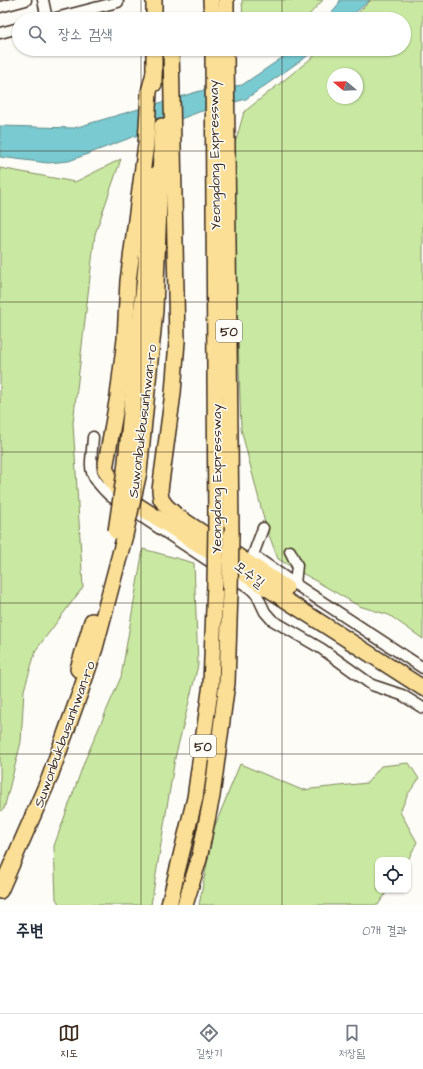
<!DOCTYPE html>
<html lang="ko">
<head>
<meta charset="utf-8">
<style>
  :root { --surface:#fff; --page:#f2f2f3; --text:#1f2937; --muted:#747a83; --line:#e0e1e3; --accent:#3b2a1e }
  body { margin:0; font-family:"Architects Daughter","Poor Story",sans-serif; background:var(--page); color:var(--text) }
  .controls { position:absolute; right:12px; bottom:12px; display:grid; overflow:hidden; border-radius:8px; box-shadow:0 1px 3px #0004 }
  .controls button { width:36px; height:36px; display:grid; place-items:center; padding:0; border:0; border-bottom:1px solid var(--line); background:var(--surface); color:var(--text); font:20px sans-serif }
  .compass { position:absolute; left:327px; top:68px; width:36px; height:36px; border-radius:50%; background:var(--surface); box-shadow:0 1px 3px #0004; rotate:289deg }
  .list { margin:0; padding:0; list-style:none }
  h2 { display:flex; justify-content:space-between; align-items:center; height:52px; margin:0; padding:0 16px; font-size:17px }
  h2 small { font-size:13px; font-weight:400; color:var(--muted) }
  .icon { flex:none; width:22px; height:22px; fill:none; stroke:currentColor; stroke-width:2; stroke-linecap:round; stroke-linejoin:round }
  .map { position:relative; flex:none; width:423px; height:905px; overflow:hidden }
  .search { position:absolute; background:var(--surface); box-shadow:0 1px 3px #0004; left:12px; right:12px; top:12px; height:44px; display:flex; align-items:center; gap:10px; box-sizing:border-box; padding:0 14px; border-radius:22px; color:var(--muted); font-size:15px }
  .sheet { height:108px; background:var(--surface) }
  nav { display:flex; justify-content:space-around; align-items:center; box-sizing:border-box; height:56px; border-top:1px solid var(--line); background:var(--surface); font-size:11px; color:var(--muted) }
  nav a { display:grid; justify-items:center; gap:2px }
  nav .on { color:var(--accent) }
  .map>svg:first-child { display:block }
  .green { fill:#c9e9a2; stroke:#828a60; fill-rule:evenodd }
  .water { fill:#79cad1; stroke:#608a89 }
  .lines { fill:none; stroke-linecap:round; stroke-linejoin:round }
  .minor-casing { stroke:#3b2a1e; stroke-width:13 }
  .highway-casing { stroke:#3b2a1e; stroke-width:18 }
  .minor { stroke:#fdfcf7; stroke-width:10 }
  .highway { stroke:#fbdf96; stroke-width:15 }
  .highway-bridge-casing { stroke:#3b2a1e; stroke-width:18; stroke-linecap:butt }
  .highway-bridge { stroke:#fbdf96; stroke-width:15 }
  .grid { fill:none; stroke:#3b2a1e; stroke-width:1; stroke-opacity:0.55 }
  .labels { text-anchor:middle; stroke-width:3; stroke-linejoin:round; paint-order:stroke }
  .shield { fill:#fdfcf7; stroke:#75695f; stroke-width:1 }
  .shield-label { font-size:13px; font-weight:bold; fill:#3b2a1e }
  .street-label { font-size:14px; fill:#3b2a1e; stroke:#fdfcf7 }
</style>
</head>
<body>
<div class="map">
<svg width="423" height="905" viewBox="0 0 423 905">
  <rect width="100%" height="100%" fill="#fdfcf7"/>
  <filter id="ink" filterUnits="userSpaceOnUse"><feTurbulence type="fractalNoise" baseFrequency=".025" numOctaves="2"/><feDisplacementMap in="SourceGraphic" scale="8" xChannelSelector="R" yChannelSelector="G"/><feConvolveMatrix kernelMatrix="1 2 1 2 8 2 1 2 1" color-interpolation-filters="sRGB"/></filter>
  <g filter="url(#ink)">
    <g class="green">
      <path d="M242,0H323L305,19H243Z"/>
      <path d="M371,0H423V639L389,615L359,606L278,559L266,527L241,429L236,275L234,147L244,112L323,49H404V19H352ZM333,74H357V98H333Z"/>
      <path d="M121,159L95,234L73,423L83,587L36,650L24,690L21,742L4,809L0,811V168L75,182Z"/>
      <path d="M143,549L194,563L198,665L175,758L151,905H60L56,899L54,846L85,760L121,677Z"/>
      <path d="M409,763L419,779L408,794L400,812L417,842L408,860H378V890H388L378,905H199L214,828L240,764L302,790L367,783L381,766Z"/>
    </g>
    <g class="water">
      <path d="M340,0H370L348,19H326L337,7Z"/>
      <path d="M295,49H317L246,99L199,112L69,161L48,163L0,157V126L74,128L200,91L242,85Z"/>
    </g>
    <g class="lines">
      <defs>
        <g id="minor">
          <path d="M43,0L47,19"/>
          <path d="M0,7L26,0"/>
          <path d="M52,19L118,2"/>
          <path d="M0,33L19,28"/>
          <path d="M93,437C91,470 85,472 110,496L250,588L257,595L265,612L272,620L322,649L372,685L402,695L423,708"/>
          <path d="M263,528L253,555L295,584"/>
          <path d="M290,551L297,565L295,584L423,668"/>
        </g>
        <g id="highway">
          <path d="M154,0V19"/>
          <path d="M211,0L212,19"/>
          <path d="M226,0V19"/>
          <path d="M171,49L177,341L173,393L160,490L161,499L166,506L177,516L286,588"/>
          <path d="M213,49L216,526"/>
          <path d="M226,49L231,534"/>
          <path d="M154,73L149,92L146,144L128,281L125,339L118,396L105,469L119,492L126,498L423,688"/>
          <path d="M154,84V49"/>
          <path d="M125,471L146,266L150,175"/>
          <path d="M139,472L155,310L162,126"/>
          <path d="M78,669L92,621"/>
          <path d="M0,891L49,779L81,690L95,648L125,535"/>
          <path d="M169,905L195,798L211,684L215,583"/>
          <path d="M185,905L199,859L212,796L227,683L230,591"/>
        </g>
      </defs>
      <use href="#minor" class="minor-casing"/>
      <use href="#highway" class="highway-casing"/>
      <use href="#minor" class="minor"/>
      <use href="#highway" class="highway"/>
      <defs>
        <g id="highway-bridge">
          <path d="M116,531L125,471"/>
          <path d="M125,535L139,472"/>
          <path d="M215,583L216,526"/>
          <path d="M230,591L231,534"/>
        </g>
      </defs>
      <use href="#highway-bridge" class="highway-bridge-casing"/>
      <use href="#highway-bridge" class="highway-bridge"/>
    </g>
  </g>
  <path class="grid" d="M141,0V19M282,0V19M141,49V905M282,49V905M0,151H423M0,302H423M0,452H423M0,603H423M0,754H423"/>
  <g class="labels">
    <g class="shield">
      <rect x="216" y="320" width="26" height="22" rx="3"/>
      <rect x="190" y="735" width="26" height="22" rx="3"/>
    </g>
    <g class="shield-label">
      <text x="229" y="336">50</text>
      <text x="203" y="751">50</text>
    </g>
    <g class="street-label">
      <text transform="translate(214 155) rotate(-91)" y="5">Yeongdong Expressway</text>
      <text transform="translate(142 421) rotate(-83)" y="5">Suwonbukbusunhwan-ro</text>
      <text transform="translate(216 479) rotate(-90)" y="5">Yeongdong Expressway</text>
      <text transform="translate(250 574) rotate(38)" y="5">모수길</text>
      <text transform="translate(64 734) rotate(-70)" y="5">Suwonbukbusunhwan-ro</text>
    </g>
  </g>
</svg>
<div class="controls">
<button><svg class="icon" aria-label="locate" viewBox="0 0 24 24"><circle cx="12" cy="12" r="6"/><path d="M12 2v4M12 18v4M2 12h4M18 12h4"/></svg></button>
</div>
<svg class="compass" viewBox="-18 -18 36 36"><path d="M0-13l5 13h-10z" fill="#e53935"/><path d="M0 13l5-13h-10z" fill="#747a83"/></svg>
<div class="search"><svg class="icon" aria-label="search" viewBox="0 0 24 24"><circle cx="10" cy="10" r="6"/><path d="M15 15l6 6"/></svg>장소 검색</div>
</div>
<section class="sheet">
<h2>주변<small>0개 결과</small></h2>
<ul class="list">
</ul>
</section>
<nav>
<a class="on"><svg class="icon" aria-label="map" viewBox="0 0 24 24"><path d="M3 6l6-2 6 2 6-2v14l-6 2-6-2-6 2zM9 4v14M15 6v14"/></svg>지도</a>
<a><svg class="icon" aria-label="directions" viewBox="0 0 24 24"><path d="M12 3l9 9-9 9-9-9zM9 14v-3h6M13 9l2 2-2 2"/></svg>길찾기</a>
<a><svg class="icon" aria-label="saved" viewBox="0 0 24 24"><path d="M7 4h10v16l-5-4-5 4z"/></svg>저장됨</a>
</nav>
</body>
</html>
